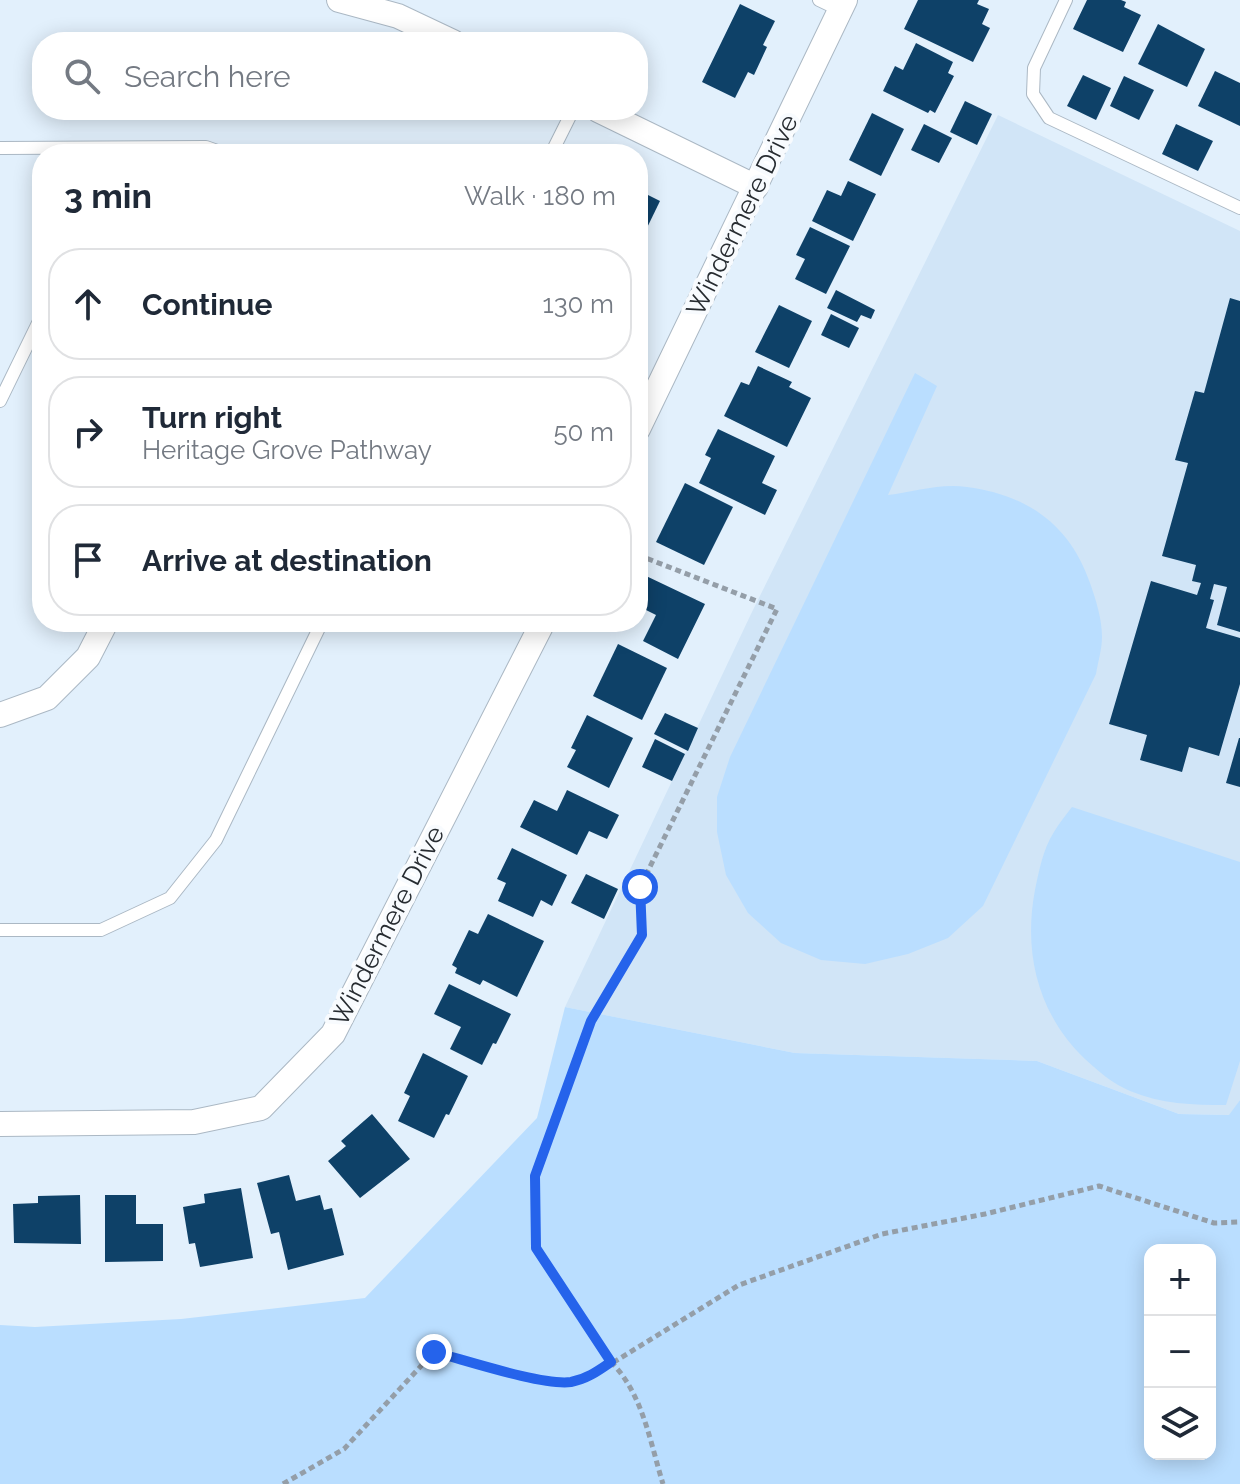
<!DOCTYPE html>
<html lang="en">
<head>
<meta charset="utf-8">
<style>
  :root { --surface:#fff; --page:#f6f6f7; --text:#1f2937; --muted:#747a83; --line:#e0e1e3 }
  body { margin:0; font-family:Raleway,sans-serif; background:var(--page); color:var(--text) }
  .controls { position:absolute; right:24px; bottom:24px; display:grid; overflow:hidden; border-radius:16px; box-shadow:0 4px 20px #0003 }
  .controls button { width:72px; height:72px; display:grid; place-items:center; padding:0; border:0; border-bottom:2px solid var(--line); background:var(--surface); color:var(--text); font:40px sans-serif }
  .stop { position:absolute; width:24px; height:24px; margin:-18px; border:6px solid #2563eb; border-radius:50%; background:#fff }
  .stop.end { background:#2563eb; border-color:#fff; box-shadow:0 2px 8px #0008 }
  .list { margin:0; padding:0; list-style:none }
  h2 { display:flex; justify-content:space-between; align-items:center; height:104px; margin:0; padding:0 32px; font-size:34px }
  h2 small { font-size:26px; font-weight:400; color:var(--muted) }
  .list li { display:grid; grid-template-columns:52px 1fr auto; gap:24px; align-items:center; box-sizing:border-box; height:112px; margin:0 16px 16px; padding:0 16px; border:2px solid var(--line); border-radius:32px }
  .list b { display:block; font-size:30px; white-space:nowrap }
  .list p { margin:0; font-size:26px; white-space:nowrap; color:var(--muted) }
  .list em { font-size:26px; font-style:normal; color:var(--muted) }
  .icon { flex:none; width:44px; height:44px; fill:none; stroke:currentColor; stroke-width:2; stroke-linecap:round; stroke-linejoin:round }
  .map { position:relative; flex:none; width:1240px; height:1484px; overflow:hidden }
  .search { position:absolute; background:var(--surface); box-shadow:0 4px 20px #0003; left:32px; top:32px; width:616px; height:88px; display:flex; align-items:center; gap:20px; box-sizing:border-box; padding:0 28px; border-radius:32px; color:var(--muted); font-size:30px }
  .panel { position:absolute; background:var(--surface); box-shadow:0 4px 20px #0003; left:32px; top:144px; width:616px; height:488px; border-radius:32px }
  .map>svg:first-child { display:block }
  .built { fill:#d1e5f7 }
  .green { fill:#badeff; fill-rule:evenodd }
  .building { fill:#0e4168 }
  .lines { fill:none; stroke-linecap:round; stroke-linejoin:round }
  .lane-casing { stroke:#abb8c4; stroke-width:14 }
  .street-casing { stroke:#abb8c4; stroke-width:26 }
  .path { stroke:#949ea8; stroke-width:5; stroke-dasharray:6 4; stroke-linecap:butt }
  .lane { stroke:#fff; stroke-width:12 }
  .street { stroke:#fff; stroke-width:24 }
  .route { stroke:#2563eb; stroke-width:10 }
  .labels { text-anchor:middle; stroke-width:8; stroke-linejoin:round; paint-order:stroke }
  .street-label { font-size:26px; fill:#272c31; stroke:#f8fbfe }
</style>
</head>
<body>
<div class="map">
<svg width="1240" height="1484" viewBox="0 0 1240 1484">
  <rect width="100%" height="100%" fill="#e2f0fc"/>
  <path class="built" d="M998,115L1240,231V1100L1230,1115L1179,1114L1037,1061L795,1053L565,1007L751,614Z"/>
  <g class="green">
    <path d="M915,373L937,386L888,495C914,492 940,483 967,487C1028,495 1070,525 1090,583C1096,600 1102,619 1102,637C1102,649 1098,662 1096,674L983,906L948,938L908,954L865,964L821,960L781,943L748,913L726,875L717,832V797L730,757Z"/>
    <path d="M1072,807L1240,862V1061L1226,1105C1193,1105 1161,1104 1130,1091C1113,1084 1098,1071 1085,1059C1038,1014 1023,953 1035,890C1039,871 1043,849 1054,832C1059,823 1066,815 1072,807Z"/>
    <path d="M565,1007L795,1053L1037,1061L1179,1114L1229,1115L1240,1100V1484H0V1325L35,1327L181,1319L365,1298L537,1118ZM1210,1250V1454H1150V1250Z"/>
  </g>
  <g class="building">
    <path d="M918,0H979L977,4L989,9L982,24L990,28L973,62L904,29Z"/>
    <path d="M1087,0H1121L1126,2L1124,7L1141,15L1123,52L1073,29Z"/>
    <path d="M740,4L775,21L763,45L767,47L754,75L748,72L735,98L702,82Z"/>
    <path d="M1158,24L1205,49L1187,87L1138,64Z"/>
    <path d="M916,43L953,62L948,73L954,76L935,113L930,110L928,113L883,91L895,66L903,70Z"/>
    <path d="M1215,71L1240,83V126L1198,106Z"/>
    <path d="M1083,75L1111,88L1096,120L1067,106Z"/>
    <path d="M1124,76L1154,90L1139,120L1110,106Z"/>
    <path d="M965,101L992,114L977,145L950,132Z"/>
    <path d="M872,113L904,129L881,176L849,160Z"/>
    <path d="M924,124L952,138L939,163L911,150Z"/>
    <path d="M1176,124L1213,141L1198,171L1162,154Z"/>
    <path d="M848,181L876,194L853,241L812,221L827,190L841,196Z"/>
    <path d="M638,190L660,201L643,236L638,234Z"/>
    <path d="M810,227L850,246L826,294L795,279L805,259L796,255Z"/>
    <path d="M836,290L875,310L871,319L861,315L857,322L827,308Z"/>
    <path d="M1230,298L1240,301V632L1217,625L1227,587L1214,584L1210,599L1214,600L1206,628L1240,638V684L1219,756L1189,747L1182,772L1140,760L1147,735L1109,724L1151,581L1197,595L1201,583L1192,581L1196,565L1162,556L1188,463L1175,460L1195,391L1204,393Z"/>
    <path d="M779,305L812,321L789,368L755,352Z"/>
    <path d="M831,314L859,328L849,348L821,335Z"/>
    <path d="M758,366L792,382L789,387L811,398L787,447L724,416L741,382L749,385Z"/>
    <path d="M718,429L775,456L762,483L777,490L765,515L699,483L711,458L705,455Z"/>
    <path d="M685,483L733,507L704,565L656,542Z"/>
    <path d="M644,575L705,604L678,659L643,641L656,615L638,606V587Z"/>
    <path d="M618,644L667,668L642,720L593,696Z"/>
    <path d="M665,713L698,728L688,751L654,734Z"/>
    <path d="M587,715L633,738L609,788L567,767L576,750L571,748Z"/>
    <path d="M1239,738H1240V787L1226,783Z"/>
    <path d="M655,739L685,754L672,781L642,767Z"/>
    <path d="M567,790L619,815L607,839L589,831L577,855L520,827L534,800L557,811Z"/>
    <path d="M512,848L567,875L552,906L541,900L533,917L498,901L506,883L497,879Z"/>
    <path d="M586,874L618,889L604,919L571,903Z"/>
    <path d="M488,914L544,941L517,997L483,980L480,985L455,973L457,968L452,965L469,930L478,934Z"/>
    <path d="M449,984L511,1014L496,1044L493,1043L482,1065L450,1049L461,1027L434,1014Z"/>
    <path d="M423,1053L468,1076L449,1115L446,1114L434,1138L398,1121L410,1096L404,1093Z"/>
    <path d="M372,1114L410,1159L360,1198L328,1161L346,1146L341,1141Z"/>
    <path d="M289,1175L296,1201L320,1195L324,1210L332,1208L344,1255L288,1270L279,1232L271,1234L257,1183Z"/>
    <path d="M241,1188L253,1258L200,1267L195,1243L189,1244L183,1207L205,1203L204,1194Z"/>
    <path d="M80,1195L81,1244L14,1243L13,1204L38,1203V1196Z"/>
    <path d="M105,1195H136V1224H163V1261L105,1262Z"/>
  </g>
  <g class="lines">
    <defs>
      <g id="lane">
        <path d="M819,0L840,10"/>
        <path d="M1066,0L1034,68L1033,94L1049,118L1240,208"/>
        <path d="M0,148L206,147L226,154"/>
        <path d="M551,154L573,110"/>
        <path d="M0,401L42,315"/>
        <path d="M0,930H101L170,898L216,840L322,622"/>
      </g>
      <g id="street">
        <path d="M339,0L398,16L453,42"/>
        <path d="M598,110L756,187"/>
        <path d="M638,429L845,0"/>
        <path d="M0,715L47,698L88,657L106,622"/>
        <path d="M0,1124L194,1122L261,1108L333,1034L543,622"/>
      </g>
    </defs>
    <use href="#lane" class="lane-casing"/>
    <use href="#street" class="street-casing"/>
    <g class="path">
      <path d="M638,555L777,609L640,887L642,935L591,1021L535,1176L536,1248L611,1362C643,1394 650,1442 663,1484"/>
      <path d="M283,1484L344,1449L434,1352L547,1381L570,1382L593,1375L739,1285L882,1234L985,1214L1099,1186L1214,1223L1240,1222"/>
    </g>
    <use href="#lane" class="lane"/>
    <use href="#street" class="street"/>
  </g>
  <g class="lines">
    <path class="route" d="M434,1352C465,1360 543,1386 571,1382C587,1379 598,1371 611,1362L536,1248L535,1176L591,1021L642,935L640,887"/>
  </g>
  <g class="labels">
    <g class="street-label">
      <text transform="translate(742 215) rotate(-64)" y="9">Windermere Drive</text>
      <text transform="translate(387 926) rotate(-63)" y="9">Windermere Drive</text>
    </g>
  </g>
</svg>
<div class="controls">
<button>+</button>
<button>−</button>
<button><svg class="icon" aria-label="layers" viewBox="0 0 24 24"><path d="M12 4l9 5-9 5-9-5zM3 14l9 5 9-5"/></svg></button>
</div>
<div class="stop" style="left:640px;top:887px"></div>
<div class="stop end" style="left:434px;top:1352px"></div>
<div class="search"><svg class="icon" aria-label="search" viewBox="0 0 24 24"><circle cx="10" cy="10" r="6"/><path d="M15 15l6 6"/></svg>Search here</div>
<section class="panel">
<h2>3 min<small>Walk · 180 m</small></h2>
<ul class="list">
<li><svg class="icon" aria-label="ahead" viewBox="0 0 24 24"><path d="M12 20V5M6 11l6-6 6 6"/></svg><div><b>Continue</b></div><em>130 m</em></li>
<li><svg class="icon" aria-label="right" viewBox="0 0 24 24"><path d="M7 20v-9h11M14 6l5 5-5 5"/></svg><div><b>Turn right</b><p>Heritage Grove Pathway</p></div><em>50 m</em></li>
<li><svg class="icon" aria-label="arrive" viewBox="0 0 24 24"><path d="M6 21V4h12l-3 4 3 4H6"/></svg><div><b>Arrive at destination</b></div></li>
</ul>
</section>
</div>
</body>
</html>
